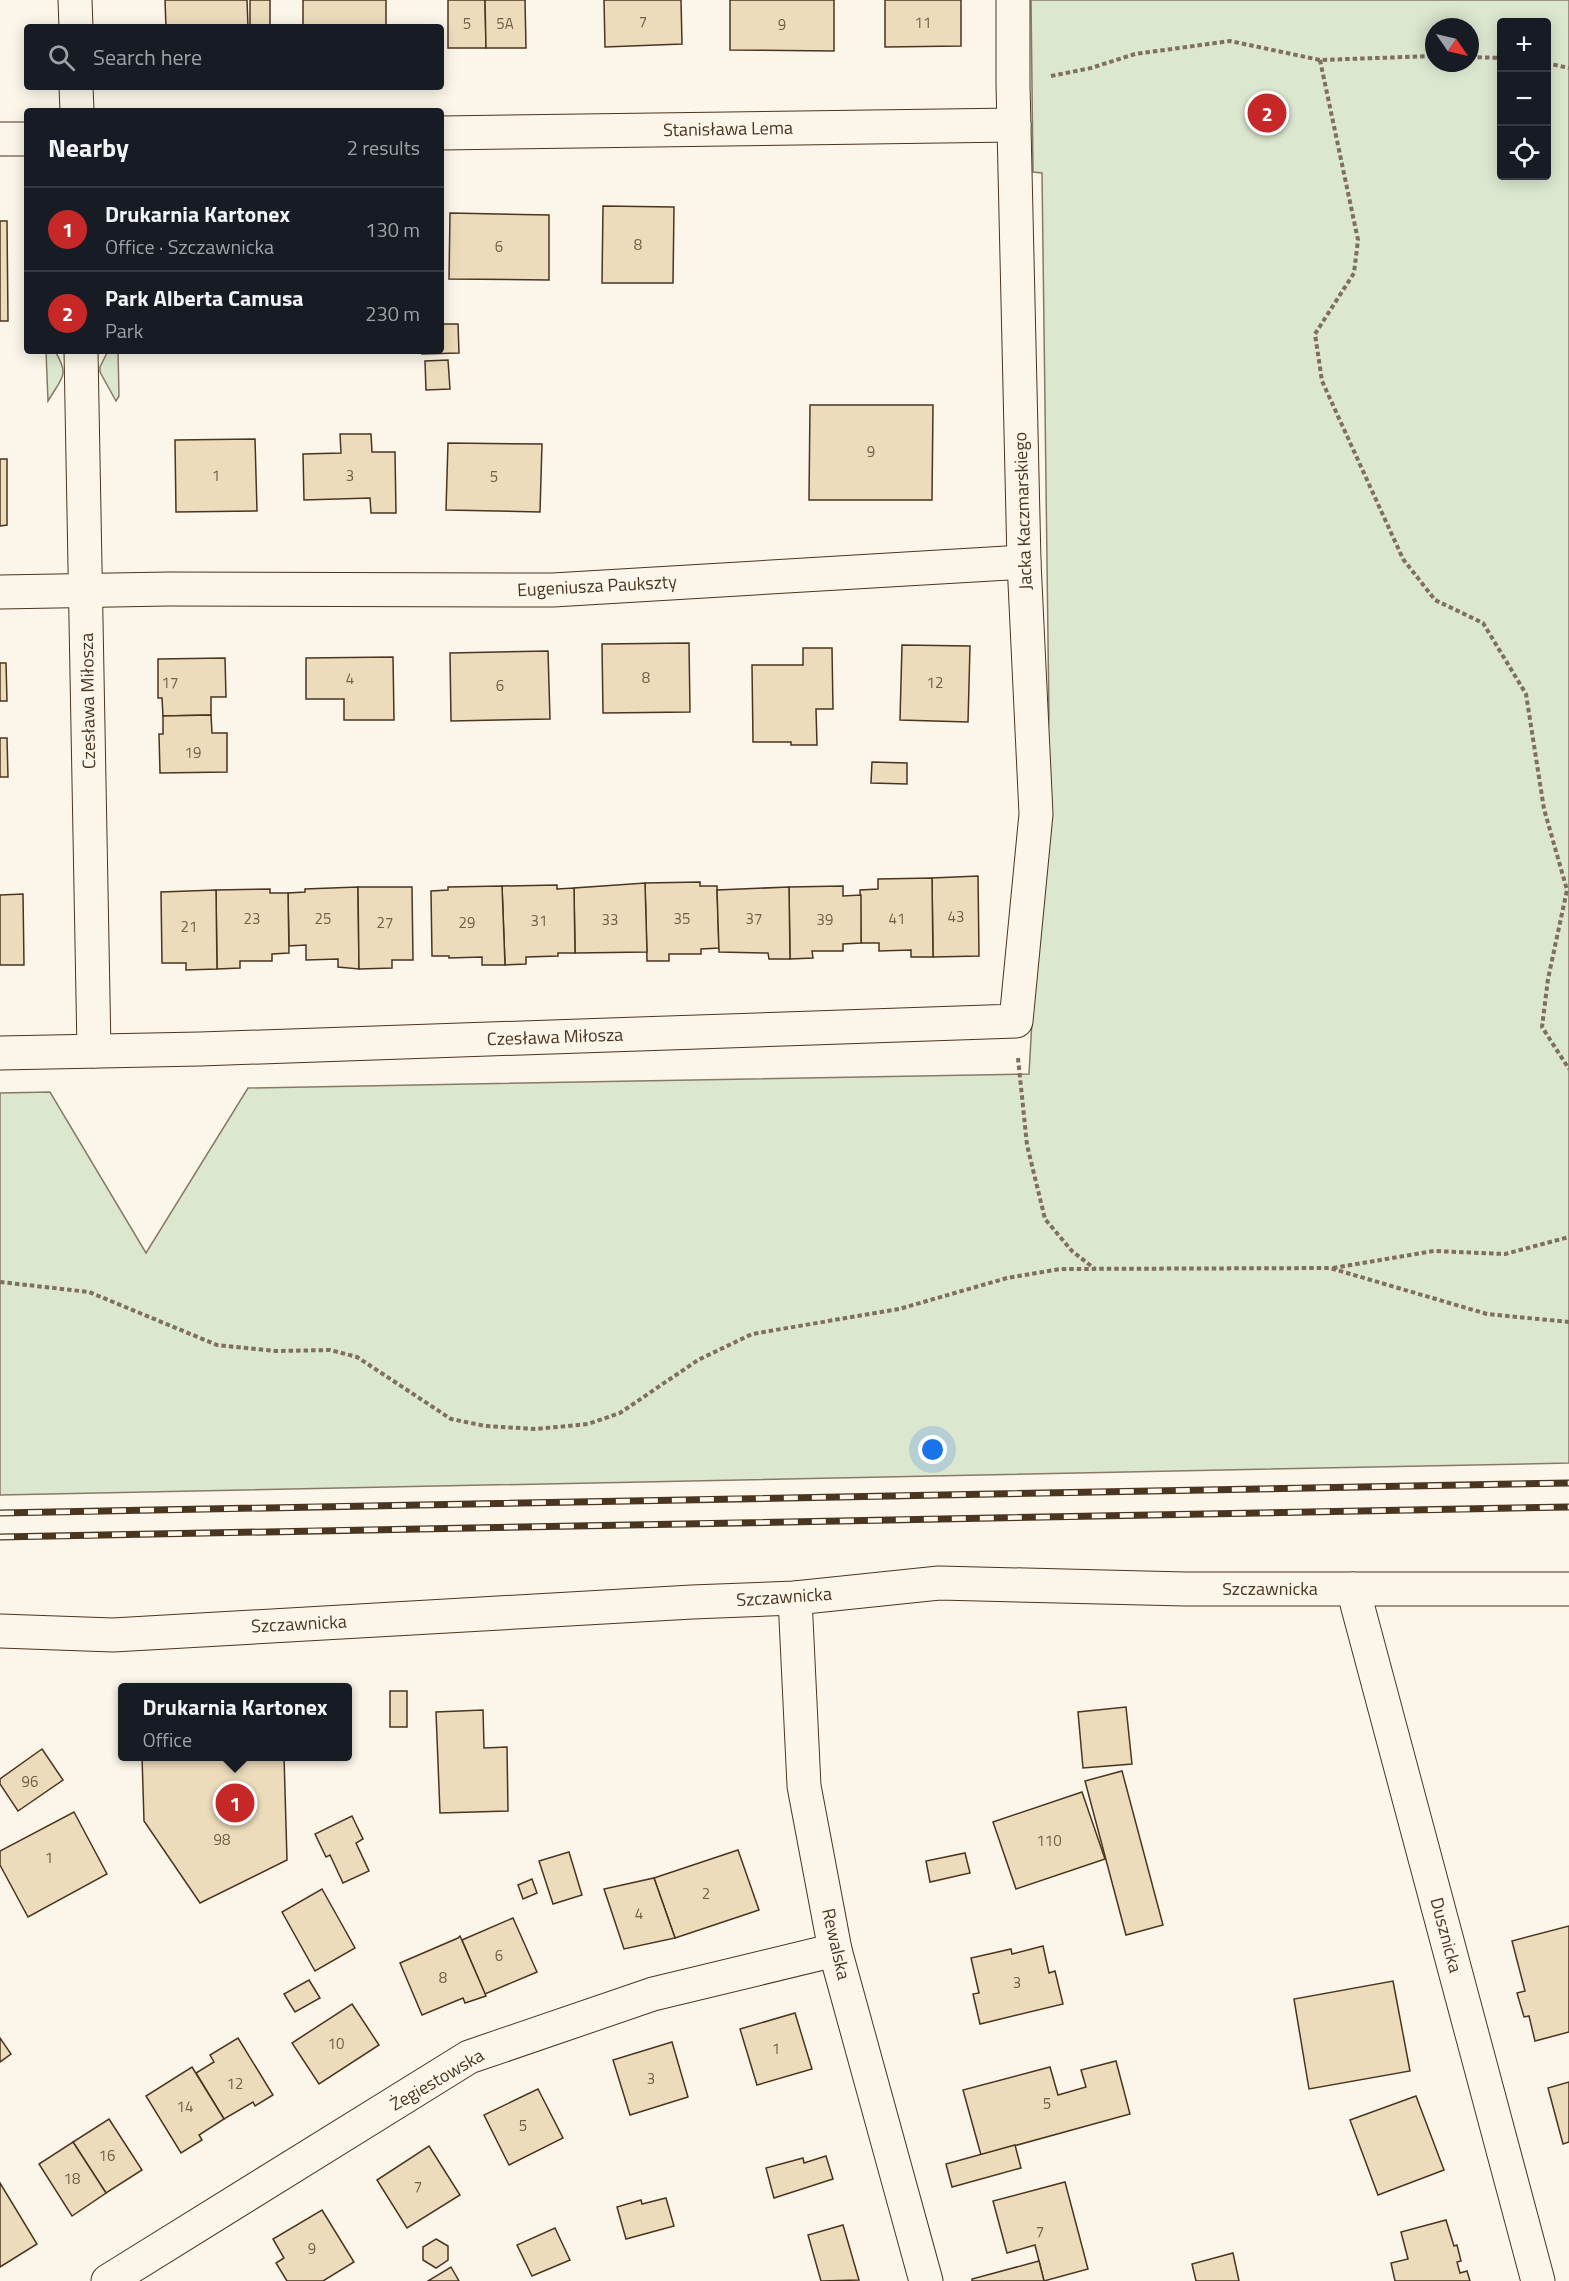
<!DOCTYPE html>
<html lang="en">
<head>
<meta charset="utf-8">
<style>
  :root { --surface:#171b24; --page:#20242c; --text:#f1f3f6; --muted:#9ea1a6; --line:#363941; --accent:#c62828 }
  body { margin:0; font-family:"Titillium Web",sans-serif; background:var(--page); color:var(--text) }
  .controls { position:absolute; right:18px; top:18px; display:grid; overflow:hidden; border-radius:6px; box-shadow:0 3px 15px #0003 }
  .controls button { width:54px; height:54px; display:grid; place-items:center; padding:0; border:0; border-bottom:2px solid var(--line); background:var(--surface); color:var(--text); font:30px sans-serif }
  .compass { position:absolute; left:1425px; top:18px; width:54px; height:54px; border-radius:50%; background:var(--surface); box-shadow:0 3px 15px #0003; rotate:124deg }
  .you { position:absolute; left:933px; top:1450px; width:21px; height:21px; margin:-15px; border:4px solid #fff; border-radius:50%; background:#1a73e8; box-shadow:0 0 0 9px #1a73e833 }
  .badge { display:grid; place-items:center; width:39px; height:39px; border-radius:50%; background:var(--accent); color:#fff; font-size:20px; font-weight:700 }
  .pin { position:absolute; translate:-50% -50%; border:3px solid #fff; box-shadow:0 2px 6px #0006 }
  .popup { position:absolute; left:118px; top:1683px; width:234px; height:78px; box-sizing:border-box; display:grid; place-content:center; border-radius:6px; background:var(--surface); filter:drop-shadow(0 2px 4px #0005); font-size:20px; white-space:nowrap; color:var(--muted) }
  .popup b { font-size:22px; color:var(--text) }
  .popup::after { content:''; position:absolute; left:50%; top:100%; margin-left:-12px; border:12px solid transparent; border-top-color:var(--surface) }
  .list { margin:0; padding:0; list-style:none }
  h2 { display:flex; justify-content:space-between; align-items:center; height:78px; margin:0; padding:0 24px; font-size:26px }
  h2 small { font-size:20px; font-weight:400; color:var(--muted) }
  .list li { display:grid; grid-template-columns:39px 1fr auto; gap:18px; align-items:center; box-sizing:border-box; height:84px; padding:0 24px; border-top:2px solid var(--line) }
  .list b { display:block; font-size:22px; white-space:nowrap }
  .list p { margin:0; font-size:20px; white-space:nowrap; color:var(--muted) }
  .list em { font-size:20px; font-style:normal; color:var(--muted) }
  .icon { flex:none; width:33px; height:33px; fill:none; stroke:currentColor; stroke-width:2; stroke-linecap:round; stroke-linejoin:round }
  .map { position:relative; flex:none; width:1569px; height:2281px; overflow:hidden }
  .search { position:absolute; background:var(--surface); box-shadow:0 3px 15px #0003; left:24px; top:24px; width:420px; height:66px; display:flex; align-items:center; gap:15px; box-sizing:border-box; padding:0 21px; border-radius:6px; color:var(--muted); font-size:22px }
  .panel { position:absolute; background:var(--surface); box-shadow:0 3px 15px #0003; left:24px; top:108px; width:420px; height:246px; border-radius:6px }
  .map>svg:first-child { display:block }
  .green { fill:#dce7d0; stroke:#887966; stroke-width:1.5; fill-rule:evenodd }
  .building { fill:#ecdcbc; stroke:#4a3520; stroke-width:1.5 }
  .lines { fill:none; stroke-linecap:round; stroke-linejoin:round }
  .street-casing { stroke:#4a3520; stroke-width:35 }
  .path { stroke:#7f6f5c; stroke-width:4; stroke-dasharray:4.5 3; stroke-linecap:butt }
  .street { stroke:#fbf6e9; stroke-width:33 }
  .rail-casing { stroke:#4a3520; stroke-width:7 }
  .rail { stroke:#fbf6e9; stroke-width:4.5; stroke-dasharray:14; stroke-linecap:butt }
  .labels { text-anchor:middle; stroke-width:4.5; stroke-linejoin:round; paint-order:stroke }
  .number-label { font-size:15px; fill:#725f47 }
  .street-label { font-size:18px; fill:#4a3520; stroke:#fbf6e9 }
</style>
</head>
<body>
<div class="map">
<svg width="1569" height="2281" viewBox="0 0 1569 2281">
  <rect width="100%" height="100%" fill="#fbf6e9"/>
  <g class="green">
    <path d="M1031,0H1569V1463L0,1495V1093L50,1092L146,1253L248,1088L1029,1074L1049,717L1042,173L1033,172ZM1502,22H1546V176H1502ZM1434,27H1470V63H1434Z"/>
    <path d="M46,351H55C70,376 62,377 48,401Z"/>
    <path d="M108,351H118L119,396L116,401L100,372V367Z"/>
  </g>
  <g class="building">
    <path d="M165,0H247L248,27H166Z"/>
    <rect x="250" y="0" width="20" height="27"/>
    <rect x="303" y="0" width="83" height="27"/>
    <path d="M448,0H485L486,48H448Z"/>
    <path d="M485,0H525L526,48H486Z"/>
    <path d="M604,0H681L682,44L605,47Z"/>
    <path d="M730,0H834V51L730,50Z"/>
    <path d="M885,0H961V46L885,47Z"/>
    <path d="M603,206L674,207L673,283H602Z"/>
    <path d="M450,213L549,215V280L449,279Z"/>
    <path d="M0,221H7L8,321H0Z"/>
    <path d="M441,324H458L459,353L422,354V351H441Z"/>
    <path d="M448,360L450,389L426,390L425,361Z"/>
    <path d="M810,405H933L932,500H809Z"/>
    <path d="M340,434H371L372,452H395L396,513H371L370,498L304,500L303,454L341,453Z"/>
    <path d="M255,439L257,511L176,512L175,440Z"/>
    <path d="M448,443L542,444L540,512L446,510Z"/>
    <path d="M0,459H7V525L0,526Z"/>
    <path d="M689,643L690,712L603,713L602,644Z"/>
    <path d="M902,645L970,646L968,722L900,720Z"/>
    <path d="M803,648H832L833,709H816L817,745H791V742H753L752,665H803Z"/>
    <path d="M548,651L550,719L451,721L450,653Z"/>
    <path d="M393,657L394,720H344V699H306V658Z"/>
    <path d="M225,658L226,697H211V715L163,716L162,698H158V659Z"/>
    <path d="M0,663H6L7,701H0Z"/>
    <path d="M211,715L212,733H227V772L160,773L159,734H163V716Z"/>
    <path d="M0,738H7L8,777H0Z"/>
    <path d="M872,762L907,763V784L871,783Z"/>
    <path d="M978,876L979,956L933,957L932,878Z"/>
    <path d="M932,878L933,957H911V950L879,951V943H861L860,890L878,889V879Z"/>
    <path d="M700,882V886H717L719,948L701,949V954H669V961H647L645,883Z"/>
    <path d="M645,883L647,952L575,953L574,888Z"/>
    <path d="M557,885V889L574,888L575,953H558V956L526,957V964L505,965L502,886Z"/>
    <path d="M502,886L505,965H482V957L449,958V956H432L431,891L448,890V887Z"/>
    <path d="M843,886V896L861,895V943L843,944V951H812L813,958L790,959L789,887Z"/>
    <path d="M358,887L359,969L338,967V959L306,960V945L289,946L288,893L305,892V889Z"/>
    <path d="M358,887H412L413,960H392V968L359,969Z"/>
    <path d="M789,887L790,959H769L768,953L719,952L717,890Z"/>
    <path d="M270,889V893H288L289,953L272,954V961H240V968L217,969L216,890Z"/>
    <path d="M216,890L217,969L186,970V963H162L161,892Z"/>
    <path d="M23,894L24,965H0V895Z"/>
    <rect x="390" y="1691" width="17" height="36"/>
    <path d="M1126,1707L1132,1764L1083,1768L1078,1712Z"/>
    <path d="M483,1710L484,1748L507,1747L508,1811L440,1813L436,1712Z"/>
    <path d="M42,1749L63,1780L18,1811L0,1784V1779Z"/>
    <path d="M142,1756H284L287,1860L200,1903L144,1821Z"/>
    <path d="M1122,1771L1163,1925L1126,1935L1085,1781Z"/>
    <path d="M1082,1792L1105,1859L1016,1889L993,1822Z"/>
    <path d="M74,1812L107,1874L28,1917L0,1865V1851Z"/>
    <path d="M352,1816L363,1839L356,1843L369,1871L343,1883L330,1855L326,1857L315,1834Z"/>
    <path d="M738,1850L759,1910L675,1938L654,1878Z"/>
    <path d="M569,1852L582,1895L553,1904L539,1861Z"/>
    <path d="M965,1853L970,1873L930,1882L926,1861Z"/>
    <path d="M654,1878L675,1938L624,1949L604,1889Z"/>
    <path d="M532,1879L537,1893L523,1899L518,1885Z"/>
    <path d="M322,1889L355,1948L315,1971L282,1912Z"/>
    <path d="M513,1918L537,1972L485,1994L462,1940Z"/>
    <path d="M1569,1926V2032L1535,2041L1529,2016L1524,2017L1517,1993L1525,1991L1512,1941Z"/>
    <path d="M460,1936L486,1996L465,2003L463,1998L422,2015L400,1963L458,1938Z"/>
    <path d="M1043,1946L1049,1973L1055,1971L1063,2004L980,2024L973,1994L979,1993L971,1958L1011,1949L1012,1954Z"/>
    <path d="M309,1980L320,1998L295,2012L284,1994Z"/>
    <path d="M1393,1981L1410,2071L1309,2089L1294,1999Z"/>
    <path d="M352,2004L379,2045L319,2084L292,2043Z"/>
    <path d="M795,2013L812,2069L757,2085L740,2029Z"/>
    <path d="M0,2038L11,2054L0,2062Z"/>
    <path d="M238,2038L273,2095L255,2106L253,2102L224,2119L196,2073L214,2062L210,2055Z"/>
    <path d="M672,2042L688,2097L630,2115L613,2060Z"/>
    <path d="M1116,2061L1130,2114L981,2155L963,2090L1050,2067L1058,2095L1086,2087L1081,2070Z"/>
    <path d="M192,2067L224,2119L199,2135L202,2140L181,2153L146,2096Z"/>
    <path d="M1569,2082V2142L1563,2144L1548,2088Z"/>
    <path d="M538,2089L563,2138L509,2165L484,2115Z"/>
    <path d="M1416,2096L1444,2170L1378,2195L1350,2120Z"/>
    <path d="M109,2119L142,2170L106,2193L73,2142Z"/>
    <path d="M73,2142L106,2193L72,2216L39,2164Z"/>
    <path d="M1015,2145L1021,2168L952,2187L946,2164Z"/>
    <path d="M429,2146L460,2195L407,2228L377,2180Z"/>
    <path d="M826,2156L833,2179L774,2198L766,2168L803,2158L804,2163Z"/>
    <path d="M1065,2182L1088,2269L1044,2281L1035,2245L1007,2253L993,2201Z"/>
    <path d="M0,2183L37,2244L0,2267Z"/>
    <path d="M666,2198L674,2226L626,2239L617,2207L641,2200L642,2204Z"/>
    <path d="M322,2210L354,2262L323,2281H287L276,2263L284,2258L273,2239Z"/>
    <path d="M1446,2220L1454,2246L1457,2245L1461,2261L1457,2262L1460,2273L1467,2271L1470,2281H1395L1391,2263L1408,2259L1401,2232Z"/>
    <path d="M843,2225L859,2280L821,2281L808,2235Z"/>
    <path d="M555,2228L570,2260L532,2276L517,2245Z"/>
    <path d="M436,2239L448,2246V2260L436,2268L423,2260V2247Z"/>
    <path d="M1233,2253L1239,2281H1196L1192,2264Z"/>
    <path d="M1039,2261L1044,2281H972V2279Z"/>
    <path d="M451,2267L459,2281H428Z"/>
  </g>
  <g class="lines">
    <defs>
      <g id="street">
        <path d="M75,0L76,27"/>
        <path d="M76,87L77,111"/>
        <path d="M441,133L1014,125"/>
        <path d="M0,139H27"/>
        <path d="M81,351L94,1051"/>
        <path d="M0,592L169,589L553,590L1024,562"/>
        <path d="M0,1053L200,1049L1016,1021L1036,814L1024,562L1013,84V0"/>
        <path d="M1353,1589L1538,2281"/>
        <path d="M795,1598L804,1786L835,1950L926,2281"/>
        <path d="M0,1631L113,1635L692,1602L795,1598L939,1583L1185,1589H1569"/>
        <path d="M108,2281L469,2057L653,1994L835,1950"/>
      </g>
    </defs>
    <use href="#street" class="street-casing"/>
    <g class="path">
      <path d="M1470,57L1502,58"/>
      <path d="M1320,60L1358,240L1354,273L1315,334L1322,381L1403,559L1435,600L1483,623L1526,694L1544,809L1567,890L1548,979L1542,1027L1569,1069"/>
      <path d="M1546,63L1569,68"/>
      <path d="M1051,76L1091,68L1135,54L1230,41L1320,60L1434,56"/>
      <path d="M1018,1058L1027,1145L1045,1219L1072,1251L1095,1269"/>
      <path d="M1333,1268L1434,1251L1505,1254L1569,1237"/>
      <path d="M0,1282L89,1292L217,1345L276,1351L330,1350L357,1357L451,1419L485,1426L536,1429L588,1424L620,1413L698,1360L752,1334L899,1309L1007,1278L1060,1269L1330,1268L1487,1314L1569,1322"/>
    </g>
    <use href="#street" class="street"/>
    <defs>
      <g id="rail">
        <path d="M0,1513L1569,1483"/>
        <path d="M0,1537L1569,1507"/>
      </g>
    </defs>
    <use href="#rail" class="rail-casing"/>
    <use href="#rail" class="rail"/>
  </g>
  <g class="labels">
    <g class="number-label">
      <text x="643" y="27">7</text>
      <text x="923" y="28">11</text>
      <text x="467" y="29">5</text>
      <text x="505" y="29">5A</text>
      <text x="782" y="30">9</text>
      <text x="638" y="250">8</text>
      <text x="499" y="252">6</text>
      <text x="871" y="457">9</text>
      <text x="216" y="481">1</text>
      <text x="350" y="481">3</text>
      <text x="494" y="482">5</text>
      <text x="646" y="683">8</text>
      <text x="350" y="684">4</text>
      <text x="170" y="688">17</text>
      <text x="935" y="688">12</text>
      <text x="500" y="691">6</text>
      <text x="193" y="758">19</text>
      <text x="956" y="922">43</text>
      <text x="252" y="924">23</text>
      <text x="323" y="924">25</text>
      <text x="682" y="924">35</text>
      <text x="754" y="924">37</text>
      <text x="897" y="924">41</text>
      <text x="610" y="925">33</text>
      <text x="825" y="925">39</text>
      <text x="539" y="926">31</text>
      <text x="385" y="928">27</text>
      <text x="467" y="928">29</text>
      <text x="189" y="932">21</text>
      <text x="30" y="1787">96</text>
      <text x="222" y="1845">98</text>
      <text x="1049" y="1846">110</text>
      <text x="49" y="1863">1</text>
      <text x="706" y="1899">2</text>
      <text x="639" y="1919">4</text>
      <text x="499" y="1961">6</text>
      <text x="443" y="1983">8</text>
      <text x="1017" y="1988">3</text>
      <text x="336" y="2049">10</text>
      <text x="776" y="2054">1</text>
      <text x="651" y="2084">3</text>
      <text x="235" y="2089">12</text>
      <text x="1047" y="2109">5</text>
      <text x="185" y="2112">14</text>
      <text x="523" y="2131">5</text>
      <text x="107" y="2161">16</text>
      <text x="72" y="2184">18</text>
      <text x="418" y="2192">7</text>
      <text x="1040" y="2237">7</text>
      <text x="312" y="2254">9</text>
    </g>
    <g class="street-label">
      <text transform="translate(728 129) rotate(-1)" y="6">Stanisława Lema</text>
      <text transform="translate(1023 511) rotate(-92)" y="6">Jacka Kaczmarskiego</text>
      <text transform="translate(597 586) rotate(-3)" y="6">Eugeniusza Paukszty</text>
      <text transform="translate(88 701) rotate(-91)" y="6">Czesława Miłosza</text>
      <text transform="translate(555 1037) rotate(-2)" y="6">Czesława Miłosza</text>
      <text x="1270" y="1595">Szczawnicka</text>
      <text transform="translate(784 1597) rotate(-4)" y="6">Szczawnicka</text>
      <text transform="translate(299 1624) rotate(-3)" y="6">Szczawnicka</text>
      <text transform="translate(1446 1935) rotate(75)" y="6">Dusznicka</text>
      <text transform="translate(836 1944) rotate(77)" y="6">Rewalska</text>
      <text transform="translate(437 2080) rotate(-30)" y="6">Żegiestowska</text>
    </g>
  </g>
</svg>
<div class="controls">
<button>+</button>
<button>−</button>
<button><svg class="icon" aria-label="locate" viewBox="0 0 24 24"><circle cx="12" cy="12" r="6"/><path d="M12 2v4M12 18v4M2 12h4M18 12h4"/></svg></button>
</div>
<svg class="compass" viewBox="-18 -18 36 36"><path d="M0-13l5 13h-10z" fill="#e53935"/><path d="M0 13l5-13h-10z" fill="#9ea1a6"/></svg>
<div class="you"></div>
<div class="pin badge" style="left:235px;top:1803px">1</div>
<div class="popup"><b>Drukarnia Kartonex</b>Office</div>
<div class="pin badge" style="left:1267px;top:113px">2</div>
<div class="search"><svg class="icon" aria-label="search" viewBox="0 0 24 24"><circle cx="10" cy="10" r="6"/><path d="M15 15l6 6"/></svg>Search here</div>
<section class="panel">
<h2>Nearby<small>2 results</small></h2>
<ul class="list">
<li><span class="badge">1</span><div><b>Drukarnia Kartonex</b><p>Office · Szczawnicka</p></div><em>130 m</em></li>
<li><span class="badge">2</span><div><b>Park Alberta Camusa</b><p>Park</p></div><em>230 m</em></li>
</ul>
</section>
</div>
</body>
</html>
